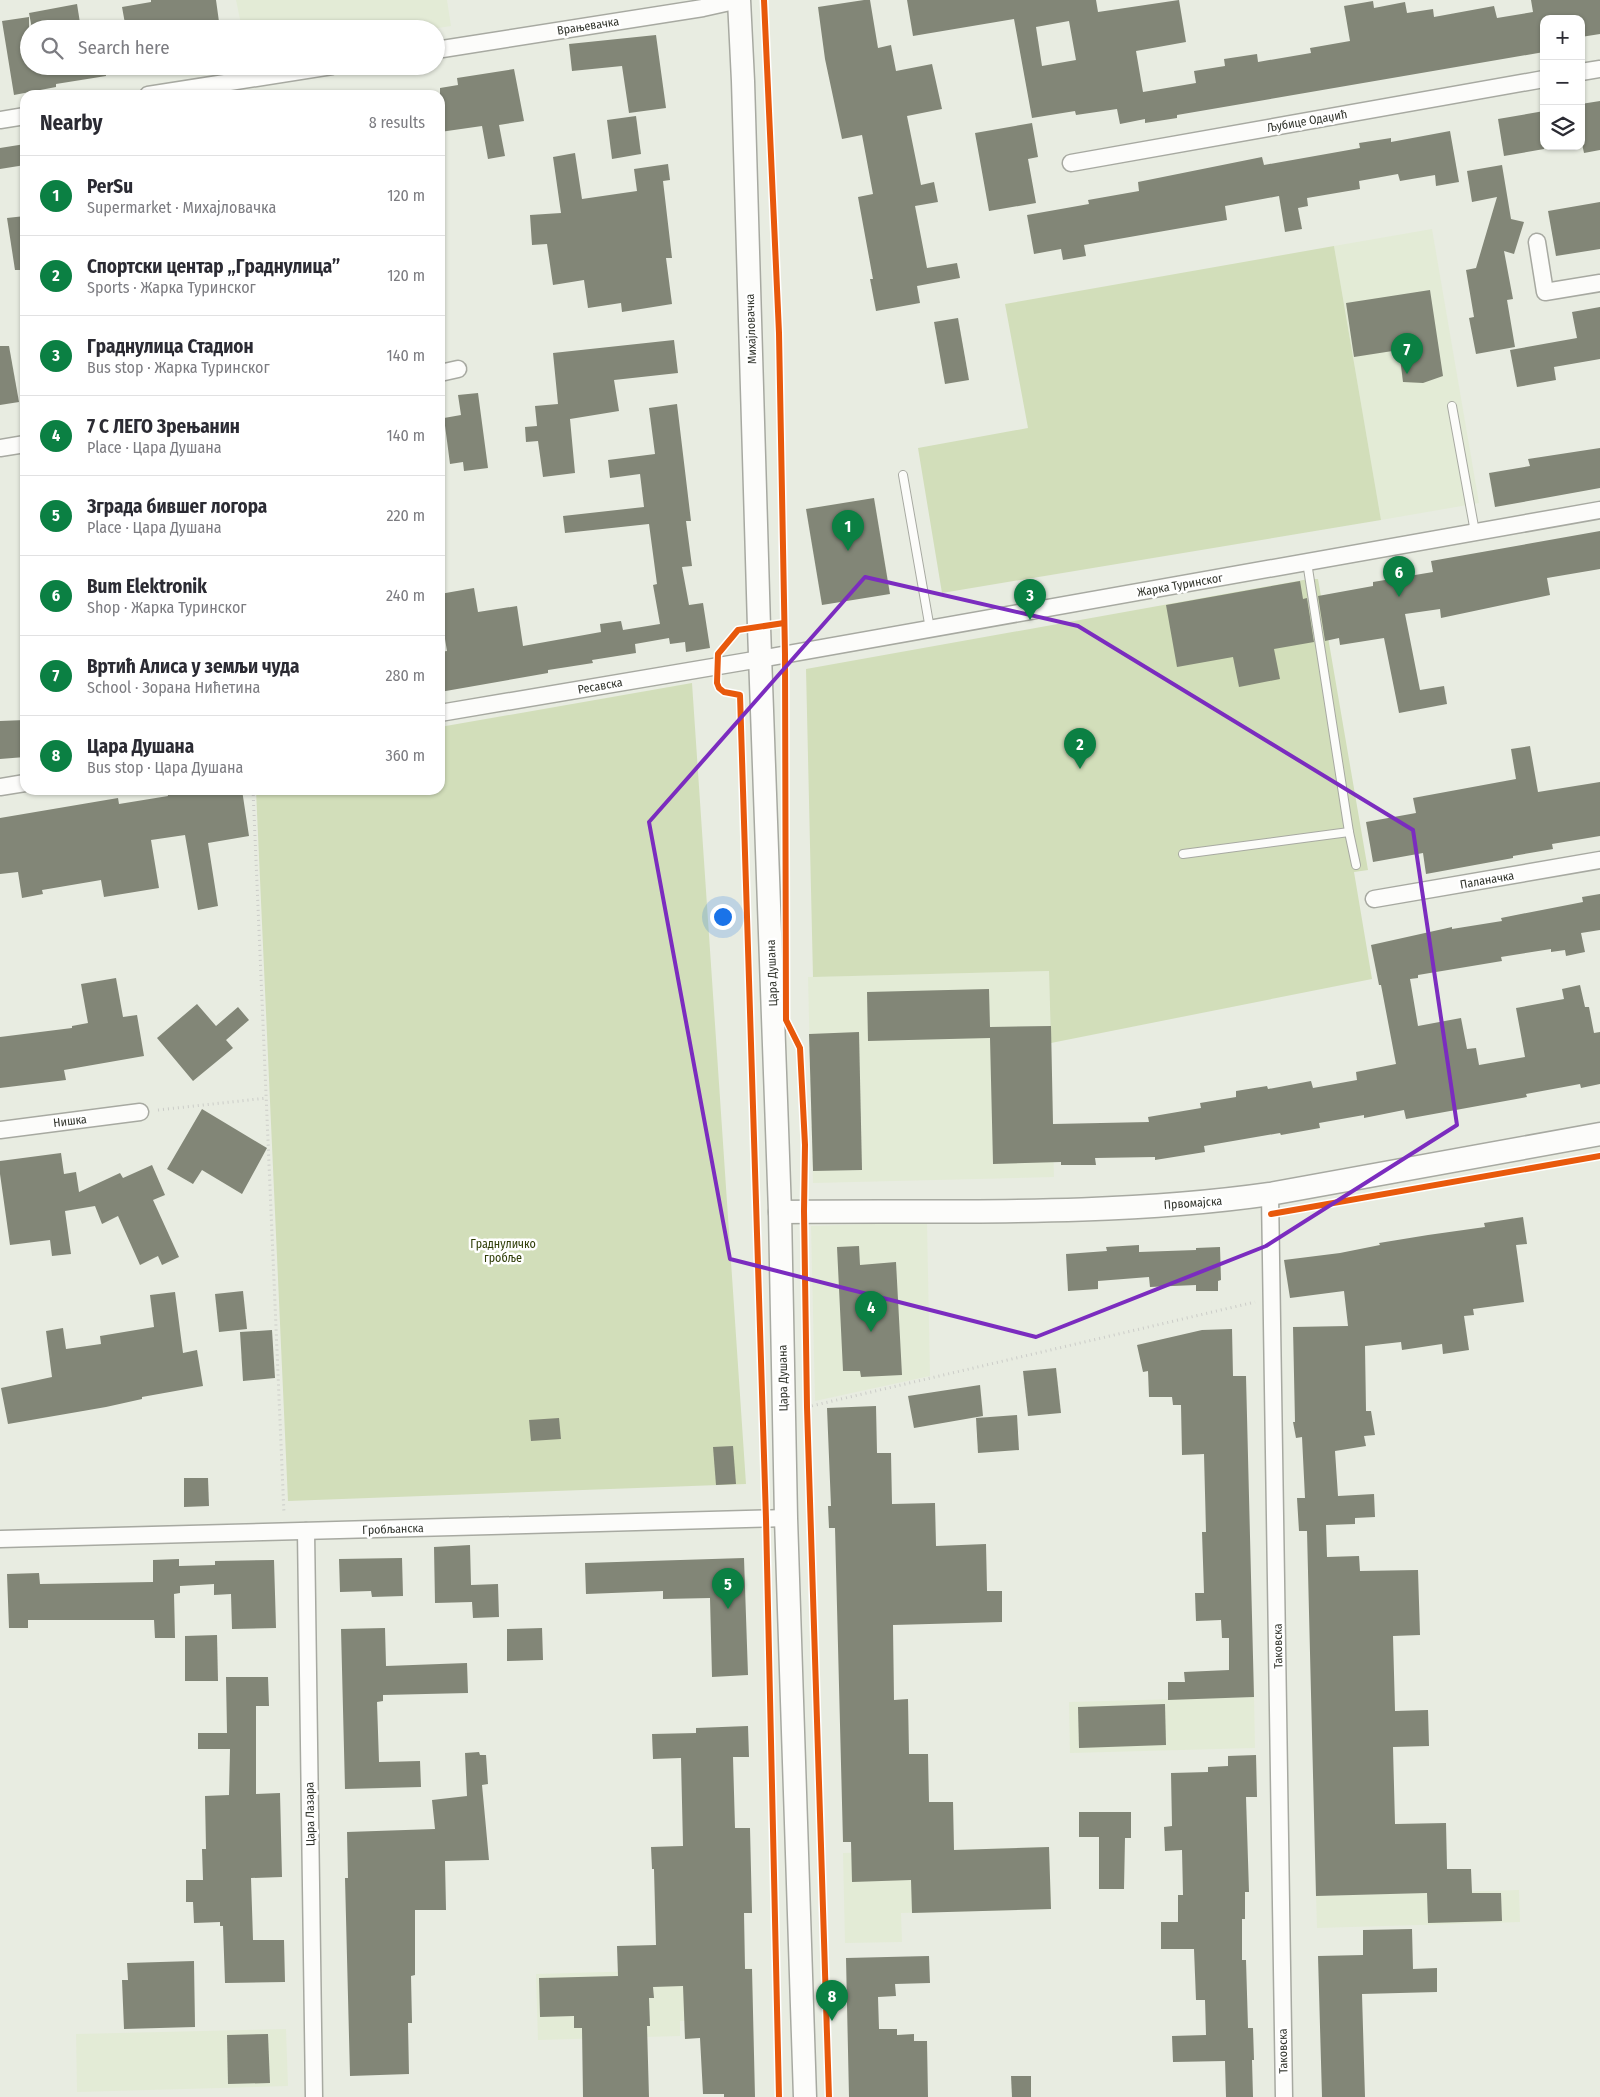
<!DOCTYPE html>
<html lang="en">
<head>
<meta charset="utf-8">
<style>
  :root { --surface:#fff; --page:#f2f2f3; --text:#2b2b33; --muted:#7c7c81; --line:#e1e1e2; --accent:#0b8043 }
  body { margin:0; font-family:"Fira Sans Condensed",sans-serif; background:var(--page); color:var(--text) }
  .controls { position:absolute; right:15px; top:15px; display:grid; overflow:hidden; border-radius:10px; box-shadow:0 1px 4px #0004 }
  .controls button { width:45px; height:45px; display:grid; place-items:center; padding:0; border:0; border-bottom:1px solid var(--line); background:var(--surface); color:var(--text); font:25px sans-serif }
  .you { position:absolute; left:722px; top:916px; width:18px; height:18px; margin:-12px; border:4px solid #fff; border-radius:50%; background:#1a73e8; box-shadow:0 0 0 8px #1a73e833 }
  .badge { display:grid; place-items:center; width:32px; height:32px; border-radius:50%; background:var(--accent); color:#fff; font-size:16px; font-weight:700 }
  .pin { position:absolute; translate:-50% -41px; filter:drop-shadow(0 1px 2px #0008) }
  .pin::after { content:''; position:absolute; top:26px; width:18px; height:15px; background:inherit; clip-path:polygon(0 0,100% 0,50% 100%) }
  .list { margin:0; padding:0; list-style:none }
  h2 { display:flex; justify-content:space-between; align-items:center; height:65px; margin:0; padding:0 20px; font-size:21px }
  h2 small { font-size:16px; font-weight:400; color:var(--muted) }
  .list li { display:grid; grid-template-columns:32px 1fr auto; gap:15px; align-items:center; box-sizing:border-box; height:80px; padding:0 20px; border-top:1px solid var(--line) }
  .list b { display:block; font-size:19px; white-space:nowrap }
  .list p { margin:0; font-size:16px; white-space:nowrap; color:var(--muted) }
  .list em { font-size:16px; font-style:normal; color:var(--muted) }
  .icon { flex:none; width:28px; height:28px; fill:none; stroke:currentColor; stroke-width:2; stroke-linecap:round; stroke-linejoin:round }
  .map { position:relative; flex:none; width:1600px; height:2097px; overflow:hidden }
  .search { position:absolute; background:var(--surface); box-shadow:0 1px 4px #0004; left:20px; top:20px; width:425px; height:55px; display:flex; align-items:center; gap:12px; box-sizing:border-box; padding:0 18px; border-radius:28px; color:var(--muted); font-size:19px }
  .panel { position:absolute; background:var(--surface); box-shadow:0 1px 4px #0004; left:20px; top:90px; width:425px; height:705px; border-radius:15px }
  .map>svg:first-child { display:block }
  .built { fill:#e3ebd6 }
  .green { fill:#d2deba }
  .building { fill:#828677; fill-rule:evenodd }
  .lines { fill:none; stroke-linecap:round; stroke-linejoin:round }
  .lane-casing { stroke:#a7a9a1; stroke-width:10 }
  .street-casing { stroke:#a7a9a1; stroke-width:19 }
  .secondary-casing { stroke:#a7a9a1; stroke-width:25 }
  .path { stroke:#cbccc8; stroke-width:3; stroke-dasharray:1 4; stroke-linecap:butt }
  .lane { stroke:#fcfcfa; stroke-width:8 }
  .street { stroke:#fcfcfa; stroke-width:16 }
  .secondary { stroke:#fcfcfa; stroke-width:22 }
  .cycleway-casing { stroke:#fff; stroke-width:9 }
  .cycleway { stroke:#e8590c; stroke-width:6 }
  .marked { fill:none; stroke:#7b2cbf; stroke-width:4; stroke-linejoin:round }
  .labels { text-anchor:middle; stroke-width:5; stroke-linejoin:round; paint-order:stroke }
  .street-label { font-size:12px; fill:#32352d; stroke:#fff }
  .park-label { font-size:12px; fill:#2f3d07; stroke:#fff }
</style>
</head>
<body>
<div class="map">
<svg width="1600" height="2097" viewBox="0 0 1600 2097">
  <rect width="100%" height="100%" fill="#e8ece1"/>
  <g class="built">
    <path d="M236,0H447L451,26L432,29H242Z"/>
    <path d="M1432,229L1479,503L1381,520L1334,246Z"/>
    <path d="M1049,971L1054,1177L813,1183L808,977Z"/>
    <path d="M927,1222L930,1376L815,1401L811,1226Z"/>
    <path d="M1254,1697L1255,1748L1070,1753L1069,1702Z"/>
    <path d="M1049,1847L1051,1909L901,1913L902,1942L845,1943L843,1853Z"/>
    <path d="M1519,1890L1520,1922L1317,1928L1316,1896Z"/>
    <path d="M752,1968L753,2019L680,2021V2036L538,2040L536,1974Z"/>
    <path d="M286,2029L288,2086L77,2092L76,2034Z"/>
  </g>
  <g class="green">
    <path d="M1334,246L1381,520L942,593L918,448L1028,428L1005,304Z"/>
    <path d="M1309,579H1318L1368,870L1354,872L1372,979L1051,1043L1049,971L813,977L806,669Z"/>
    <path d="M692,683L746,1484L288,1501L256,790H440V727Z"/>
  </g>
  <g class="building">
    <path d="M151,0H216L220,29H126L122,7L151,2Z"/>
    <path d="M864,0H870L878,48L891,45L896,71L932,64L942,109L907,116L921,185L934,182L938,202L915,206L927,268L957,263L960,278L917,286L920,303L876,311L870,279H873L858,197L873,194L862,135L842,139L825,59L818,7Z"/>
    <path d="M907,0H1096L1098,12L1179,0L1186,42L1136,51L1143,92L1196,83L1194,71L1225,66L1224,59L1257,54L1258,62L1311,53L1310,48L1350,41L1344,6L1373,1L1374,8L1405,2L1407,13L1433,9L1434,17L1494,6L1497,18L1533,12L1531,0H1600V34L1581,37V19H1544V52L1177,115V118L1145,123V119L1120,124L1117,109L1076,115L1075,111L1032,118L1014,19L913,36ZM1069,21L1076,60L1042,66L1036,27Z"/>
    <path d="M77,4L81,29H32L29,13Z"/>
    <path d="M29,17V66H105L106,76L56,84V87L14,95L2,21Z"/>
    <path d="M656,35L666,108L629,113L622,66L572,71L569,44Z"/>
    <path d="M514,69L524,121L499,125L505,156L488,159L482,126L440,132V88L458,85L457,78Z"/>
    <path d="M1600,101V150L1584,153L1581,139V104Z"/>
    <path d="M1544,111V149L1504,156L1498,119Z"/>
    <path d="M636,116L641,154L612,159L607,120Z"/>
    <path d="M1032,123L1038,157L1028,159L1036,203L989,211L975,133Z"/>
    <path d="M1450,131L1459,182L1436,186L1435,175L1400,181L1398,174L1359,181L1360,189L1307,198L1308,206L1298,208L1302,229L1285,232L1279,196L1225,206L1227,220L1084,245L1086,256L1063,260L1061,249L1034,254L1027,215L1089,204L1088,200L1139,191L1138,182L1262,157L1264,165L1360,148L1359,143L1391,138V142Z"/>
    <path d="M25,144V165L0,169V148Z"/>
    <path d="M575,153L582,199L637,191L634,169L668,164L670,180L663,181L672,258H666L672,304L622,312L621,303L588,308L584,280L553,285L547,244L532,245L530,215L561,213L553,157Z"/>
    <path d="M1502,165L1511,219L1524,222L1514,254L1504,251L1513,299L1507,300L1515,347L1476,354L1469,318L1474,317L1466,270L1476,268L1497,197L1472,202L1467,171Z"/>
    <path d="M1600,202V249L1556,256L1548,211Z"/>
    <path d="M25,216V270H15L7,218Z"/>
    <path d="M1430,290L1443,376L1423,383L1403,382L1399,350L1354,357L1346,303Z"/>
    <path d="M1600,307V359L1554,367L1556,380L1517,387L1510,350L1577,338L1572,312Z"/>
    <path d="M958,318L969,380L945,384L934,322Z"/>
    <path d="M674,340L678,373L614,380L619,411L570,419L575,473L543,477L538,441L526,442L525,427L537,426L535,406L558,404L553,353Z"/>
    <path d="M0,346H9L19,402L0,405Z"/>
    <path d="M478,393L488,468L464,471L463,462L450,464L444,418L461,415L458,395Z"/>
    <path d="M677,404L691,521H686L692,566L682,567L689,605L703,603L710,648L686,652L685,642L670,644L669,638L635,644L636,653L592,660L593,663L548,670V673L440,692V652L447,651L440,609V594L474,588L478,612L517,606L523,646L601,632L600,624L621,621L623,630L660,624L653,585L657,584L649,524L565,533L563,516L644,507L640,474L610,478L608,460L655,454L649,408Z"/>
    <path d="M1600,448V488L1495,507L1489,473L1530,466L1528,459Z"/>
    <path d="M874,498L890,594L822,605L806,509Z"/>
    <path d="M1600,531V569L1547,578L1550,595L1441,618L1440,609L1405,614L1420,690L1444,686L1447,704L1399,713L1384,638L1340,645L1339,638L1325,641L1318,596L1373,586V582L1433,572L1431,561Z"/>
    <path d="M1300,581L1303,599L1307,598L1314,642L1274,649L1280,679L1239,687L1233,657L1177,667L1166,605Z"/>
    <path d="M25,720V757L0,759V721Z"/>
    <path d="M1530,746L1538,792L1600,782V836L1552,844L1553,849L1513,856V858L1426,874L1423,853L1373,862L1366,822L1416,813L1413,798L1516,779L1511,749Z"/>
    <path d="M167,790H242L249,836L208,843L218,906L198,910L185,835L151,840L159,888L104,897L101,880L42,890L43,894L22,898L18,872L0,874V818L118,798L119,804L168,796Z"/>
    <path d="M1600,894V930L1581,933L1585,952L1566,956L1565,950L1551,952V949L1501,957L1502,961L1418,975V978L1410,979L1418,1026L1461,1018L1467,1049L1476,1048L1479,1065L1525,1057L1516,1008L1564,999L1562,989L1580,985L1585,1007H1589L1594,1033L1600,1032V1084L1581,1088L1580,1084L1526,1094L1527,1097L1406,1119L1404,1110L1364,1118V1115L1319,1123L1320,1128L1281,1135L1280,1133L1204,1146L1205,1152L1155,1160V1157L1095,1158L1096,1165H1061V1162L993,1164L990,1038L868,1041L867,992L989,989L990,1027L1051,1026L1053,1124L1149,1122L1148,1117L1201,1108L1200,1103L1236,1097V1091L1267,1086L1268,1089L1311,1081L1313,1088L1357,1080L1356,1072L1396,1064L1381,985H1379L1371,945L1452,927V929L1502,921L1501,918L1583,902L1582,897Z"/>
    <path d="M116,978L123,1017L137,1015L144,1056L64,1070L66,1080L0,1088V1037L72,1028V1026L88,1023L81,984Z"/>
    <path d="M197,1004L216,1026L238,1007L249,1020L226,1040L233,1048L193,1081L157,1038Z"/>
    <path d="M859,1032L862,1170L813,1171L809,1034Z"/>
    <path d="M202,1109L267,1148L242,1194L202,1170L193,1184L167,1169Z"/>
    <path d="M61,1153L64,1174L76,1172L79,1192L120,1173L123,1178L152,1165L165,1195L153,1200L179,1257L162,1265L158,1256L140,1265L118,1216L102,1224L95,1206L65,1211L71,1254L52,1256L50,1240L10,1245L0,1174V1161Z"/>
    <path d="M1523,1217L1527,1244L1516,1245L1524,1302L1473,1309L1474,1315L1464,1316L1469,1350L1443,1354L1442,1344L1402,1350L1401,1342L1365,1346L1366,1411H1371L1375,1435L1364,1436L1366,1446L1335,1451L1338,1496L1374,1494L1375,1517L1355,1518V1524L1326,1525L1327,1557L1359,1556L1360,1571L1418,1570L1420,1635L1393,1636L1395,1711L1428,1710L1429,1746L1393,1747L1395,1824L1446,1823L1447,1869H1471L1472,1893H1501L1502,1921L1428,1923L1427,1893L1316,1896L1307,1531H1299L1297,1498H1305L1302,1437L1296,1438L1293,1422H1295L1293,1327L1348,1326L1344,1291L1290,1298L1284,1260L1340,1253L1380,1245L1379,1243L1428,1235L1485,1227L1484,1223Z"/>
    <path d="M1139,1245V1252L1196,1250V1248L1220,1247L1221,1280L1218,1281V1291H1196V1285L1150,1287L1149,1277L1098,1281V1289L1068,1291L1066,1254L1107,1251L1106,1247Z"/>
    <path d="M859,1246L860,1265L896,1262L902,1375L861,1377L860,1371H843L837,1247Z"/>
    <path d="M243,1291L247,1329L219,1332L215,1294Z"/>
    <path d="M175,1292L183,1353L197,1350L203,1386L142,1397V1399L106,1407L8,1424L1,1388L52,1377L46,1331L63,1328L66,1349L101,1344L100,1336L154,1327L150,1295Z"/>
    <path d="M1232,1329L1233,1376H1246L1254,1697L1168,1700V1682H1185L1184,1672L1229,1670V1638H1222L1221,1620L1196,1621L1195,1593H1204L1202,1532H1206L1204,1454L1182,1455L1181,1405H1173L1172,1397H1149L1148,1371L1143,1372L1137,1345L1202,1330Z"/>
    <path d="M272,1330L275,1378L243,1381L240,1332Z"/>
    <path d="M1056,1368L1061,1413L1028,1416L1023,1371Z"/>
    <path d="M980,1385L983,1416L914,1428L908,1396Z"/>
    <path d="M876,1406L877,1453H891L892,1504L935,1503L936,1546L986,1544L987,1591H1002V1622L893,1625L894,1700L908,1699L909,1754H928L929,1802H953L954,1850L1049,1847L1051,1909L912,1913L911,1880L852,1882L851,1842H843L835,1528H829L828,1506H831L827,1408Z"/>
    <path d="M1017,1415L1019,1450L978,1453L976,1418Z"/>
    <path d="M559,1418L561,1439L531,1441L529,1420Z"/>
    <path d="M733,1446L736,1484L716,1485L713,1447Z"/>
    <path d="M184,1478H208L209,1506L184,1507Z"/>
    <path d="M470,1545L471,1585L498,1584L499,1617L473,1618L472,1602L435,1603L434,1547Z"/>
    <path d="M402,1558L403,1596L372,1597L371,1591L340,1592L339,1559Z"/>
    <path d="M744,1558L748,1675L712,1677L710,1598L663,1599V1591L586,1594L585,1563Z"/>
    <path d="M179,1559V1566L215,1565V1561L274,1560L276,1628L232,1629L231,1594L214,1595V1584L180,1586V1593L174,1594L175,1638H155L154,1620H28V1628H9L7,1574L39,1573L40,1584L153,1582V1560Z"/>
    <path d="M385,1628L386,1666L467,1663L468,1693L383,1695V1701L377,1702L379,1762L420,1761L421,1787L345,1789L341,1629Z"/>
    <path d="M542,1628L543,1660L507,1661V1629Z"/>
    <path d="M217,1635L218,1681H185V1636Z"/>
    <path d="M226,1677H268L269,1706H256V1794L280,1793L282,1877L251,1878L253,1940H284L285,1982L225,1983L223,1926H220V1922L194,1923L193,1902H186V1880H203L202,1849H206L205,1796L229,1795L230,1749H198V1733H227Z"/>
    <path d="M1165,1704L1166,1745L1079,1748L1078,1707Z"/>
    <path d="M748,1726L749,1757H733L735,1828H750L752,1913H744L745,1969H752L755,2097H724V2094H703L700,2038L685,2039L683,1986L653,1987L654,1998H649L650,2026H647L649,2097H583L582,2028H574V2016L540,2017L539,1978L618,1976L617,1946L656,1945L654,1869H652L651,1847L683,1846L681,1758L653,1759L652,1734L696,1733V1728Z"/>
    <path d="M479,1752L480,1755H486L488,1784L482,1785L489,1860L445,1861L446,1910H415V1975L411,1976L412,2023H408L409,2074L350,2076L345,1878H348L347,1832L435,1829L432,1800L467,1796L465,1753Z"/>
    <path d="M1256,1755L1257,1797H1246L1249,1892H1245V1919H1242V1960H1246L1248,2028H1253L1254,2060H1252L1253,2097H1226L1225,2061L1173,2062L1172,2036L1206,2035L1205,2000H1196L1194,1949H1161V1922H1178V1895H1183L1182,1850L1165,1851L1164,1827L1172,1826L1171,1773L1208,1772V1767L1228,1766V1756Z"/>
    <path d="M1079,1812H1131V1838H1125L1124,1889H1099V1837H1079Z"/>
    <path d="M1412,1929L1413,1969L1437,1968V1992L1362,1994L1365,2097H1322L1318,1956L1363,1955V1930Z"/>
    <path d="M929,1956L930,1983L895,1984L896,1996L878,1997L879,2029H897V2035L914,2034V2041H927L928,2097H849L846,1958Z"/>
    <path d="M194,1961L195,2027L124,2029L122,1980H128L127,1963Z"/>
    <path d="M268,2034L270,2083L228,2084L227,2035Z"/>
    <path d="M1011,2076H1031V2097H1012Z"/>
  </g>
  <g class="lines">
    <defs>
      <g id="lane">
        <path d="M1452,406L1475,532"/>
        <path d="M903,475L930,629"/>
        <path d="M1307,562L1349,832L1356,865"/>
        <path d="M1183,854L1349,832"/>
      </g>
      <g id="street">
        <path d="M436,50L703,8L739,0"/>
        <path d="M1581,72L1600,69"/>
        <path d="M148,95L332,66"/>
        <path d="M0,120L25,116"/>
        <path d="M1071,163L1544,79"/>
        <path d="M1537,242L1545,292L1600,283"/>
        <path d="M440,373L458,369"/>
        <path d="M0,448L25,444"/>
        <path d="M440,713L760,659L1600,510"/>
        <path d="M0,787L25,783"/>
        <path d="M1374,899L1600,860"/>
        <path d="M0,1130L140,1112"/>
        <path d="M1270,1194L1284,2097"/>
        <path d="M306,1531L314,2097"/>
        <path d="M0,1539L786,1518"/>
      </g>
      <g id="secondary">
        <path d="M739,0L743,81L759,627L780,1212L786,1518L805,2097"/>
        <path d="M780,1212C943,1210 1108,1217 1270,1194L1600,1134"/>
      </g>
    </defs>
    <use href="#lane" class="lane-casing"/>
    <use href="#street" class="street-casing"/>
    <use href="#secondary" class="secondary-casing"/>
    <g class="path">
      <path d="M253,790L284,1514"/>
      <path d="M158,1110L267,1098"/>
      <path d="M807,1407L1255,1302"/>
    </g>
    <use href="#lane" class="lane"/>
    <use href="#street" class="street"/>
    <use href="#secondary" class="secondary"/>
    <defs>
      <g id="cycleway">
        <path d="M764,0L779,333L785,654L786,1020L800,1048L805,1145L804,1211L807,1407L829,2097"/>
        <path d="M1271,1214L1600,1156"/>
        <path d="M779,2097L766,1519L740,695L724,692L719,688L717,683L718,654L738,630L784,623"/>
      </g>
    </defs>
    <use href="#cycleway" class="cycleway-casing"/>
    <use href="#cycleway" class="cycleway"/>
  </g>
  <path class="marked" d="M865,577L1078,626L1413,830L1457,1125L1266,1246L1036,1337L730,1259L649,822Z"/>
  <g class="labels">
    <g class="street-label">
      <text transform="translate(588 26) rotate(-9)" y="4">Врањевачка</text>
      <text transform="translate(1307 121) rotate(-10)" y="4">Љубице Одаџић</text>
      <text transform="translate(751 329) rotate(-92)" y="4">Михајловачка</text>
      <text transform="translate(1180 585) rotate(-10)" y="4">Жарка Туринског</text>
      <text transform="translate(600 686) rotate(-10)" y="4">Ресавска</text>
      <text transform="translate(1487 880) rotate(-10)" y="4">Паланачка</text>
      <text transform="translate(772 973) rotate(-92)" y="4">Цара Душана</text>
      <text transform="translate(70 1121) rotate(-7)" y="4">Нишка</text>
      <text transform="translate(1193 1203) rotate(-4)" y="4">Првомајска</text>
      <text transform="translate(783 1378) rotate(-91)" y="4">Цара Душана</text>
      <text transform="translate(393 1529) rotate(-2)" y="4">Гробљанска</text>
      <text transform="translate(1278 1646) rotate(-91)" y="4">Таковска</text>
      <text transform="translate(310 1814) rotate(-91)" y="4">Цара Лазара</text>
      <text transform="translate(1283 2051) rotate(-91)" y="4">Таковска</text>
    </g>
    <g class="park-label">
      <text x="503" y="1248">Граднуличко<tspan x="503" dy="14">гробље</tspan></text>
    </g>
  </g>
</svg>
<div class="controls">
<button>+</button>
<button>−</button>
<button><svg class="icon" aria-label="layers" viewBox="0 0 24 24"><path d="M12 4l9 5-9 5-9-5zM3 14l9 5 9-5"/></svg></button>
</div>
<div class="you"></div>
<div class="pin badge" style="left:848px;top:551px">1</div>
<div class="pin badge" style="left:1080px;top:769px">2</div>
<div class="pin badge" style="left:1030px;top:620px">3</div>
<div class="pin badge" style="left:871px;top:1332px">4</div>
<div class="pin badge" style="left:728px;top:1609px">5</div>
<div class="pin badge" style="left:1399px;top:597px">6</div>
<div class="pin badge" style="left:1407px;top:374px">7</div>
<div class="pin badge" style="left:832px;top:2021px">8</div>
<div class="search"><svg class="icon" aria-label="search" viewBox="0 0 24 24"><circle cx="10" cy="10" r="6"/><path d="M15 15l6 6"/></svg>Search here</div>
<section class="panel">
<h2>Nearby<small>8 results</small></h2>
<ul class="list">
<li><span class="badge">1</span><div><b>PerSu</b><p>Supermarket · Михајловачка</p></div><em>120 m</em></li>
<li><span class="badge">2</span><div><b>Спортски центар „Граднулица”</b><p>Sports · Жарка Туринског</p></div><em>120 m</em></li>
<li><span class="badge">3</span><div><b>Граднулица Стадион</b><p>Bus stop · Жарка Туринског</p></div><em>140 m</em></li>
<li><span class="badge">4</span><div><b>7 С ЛЕГО Зрењанин</b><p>Place · Цара Душана</p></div><em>140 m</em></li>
<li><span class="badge">5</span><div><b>Зграда бившег логора</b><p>Place · Цара Душана</p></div><em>220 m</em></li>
<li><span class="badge">6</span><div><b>Bum Elektronik</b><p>Shop · Жарка Туринског</p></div><em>240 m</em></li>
<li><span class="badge">7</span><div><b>Вртић Алиса у земљи чуда</b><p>School · Зорана Нићетина</p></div><em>280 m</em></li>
<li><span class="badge">8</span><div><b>Цара Душана</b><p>Bus stop · Цара Душана</p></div><em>360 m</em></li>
</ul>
</section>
</div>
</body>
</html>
